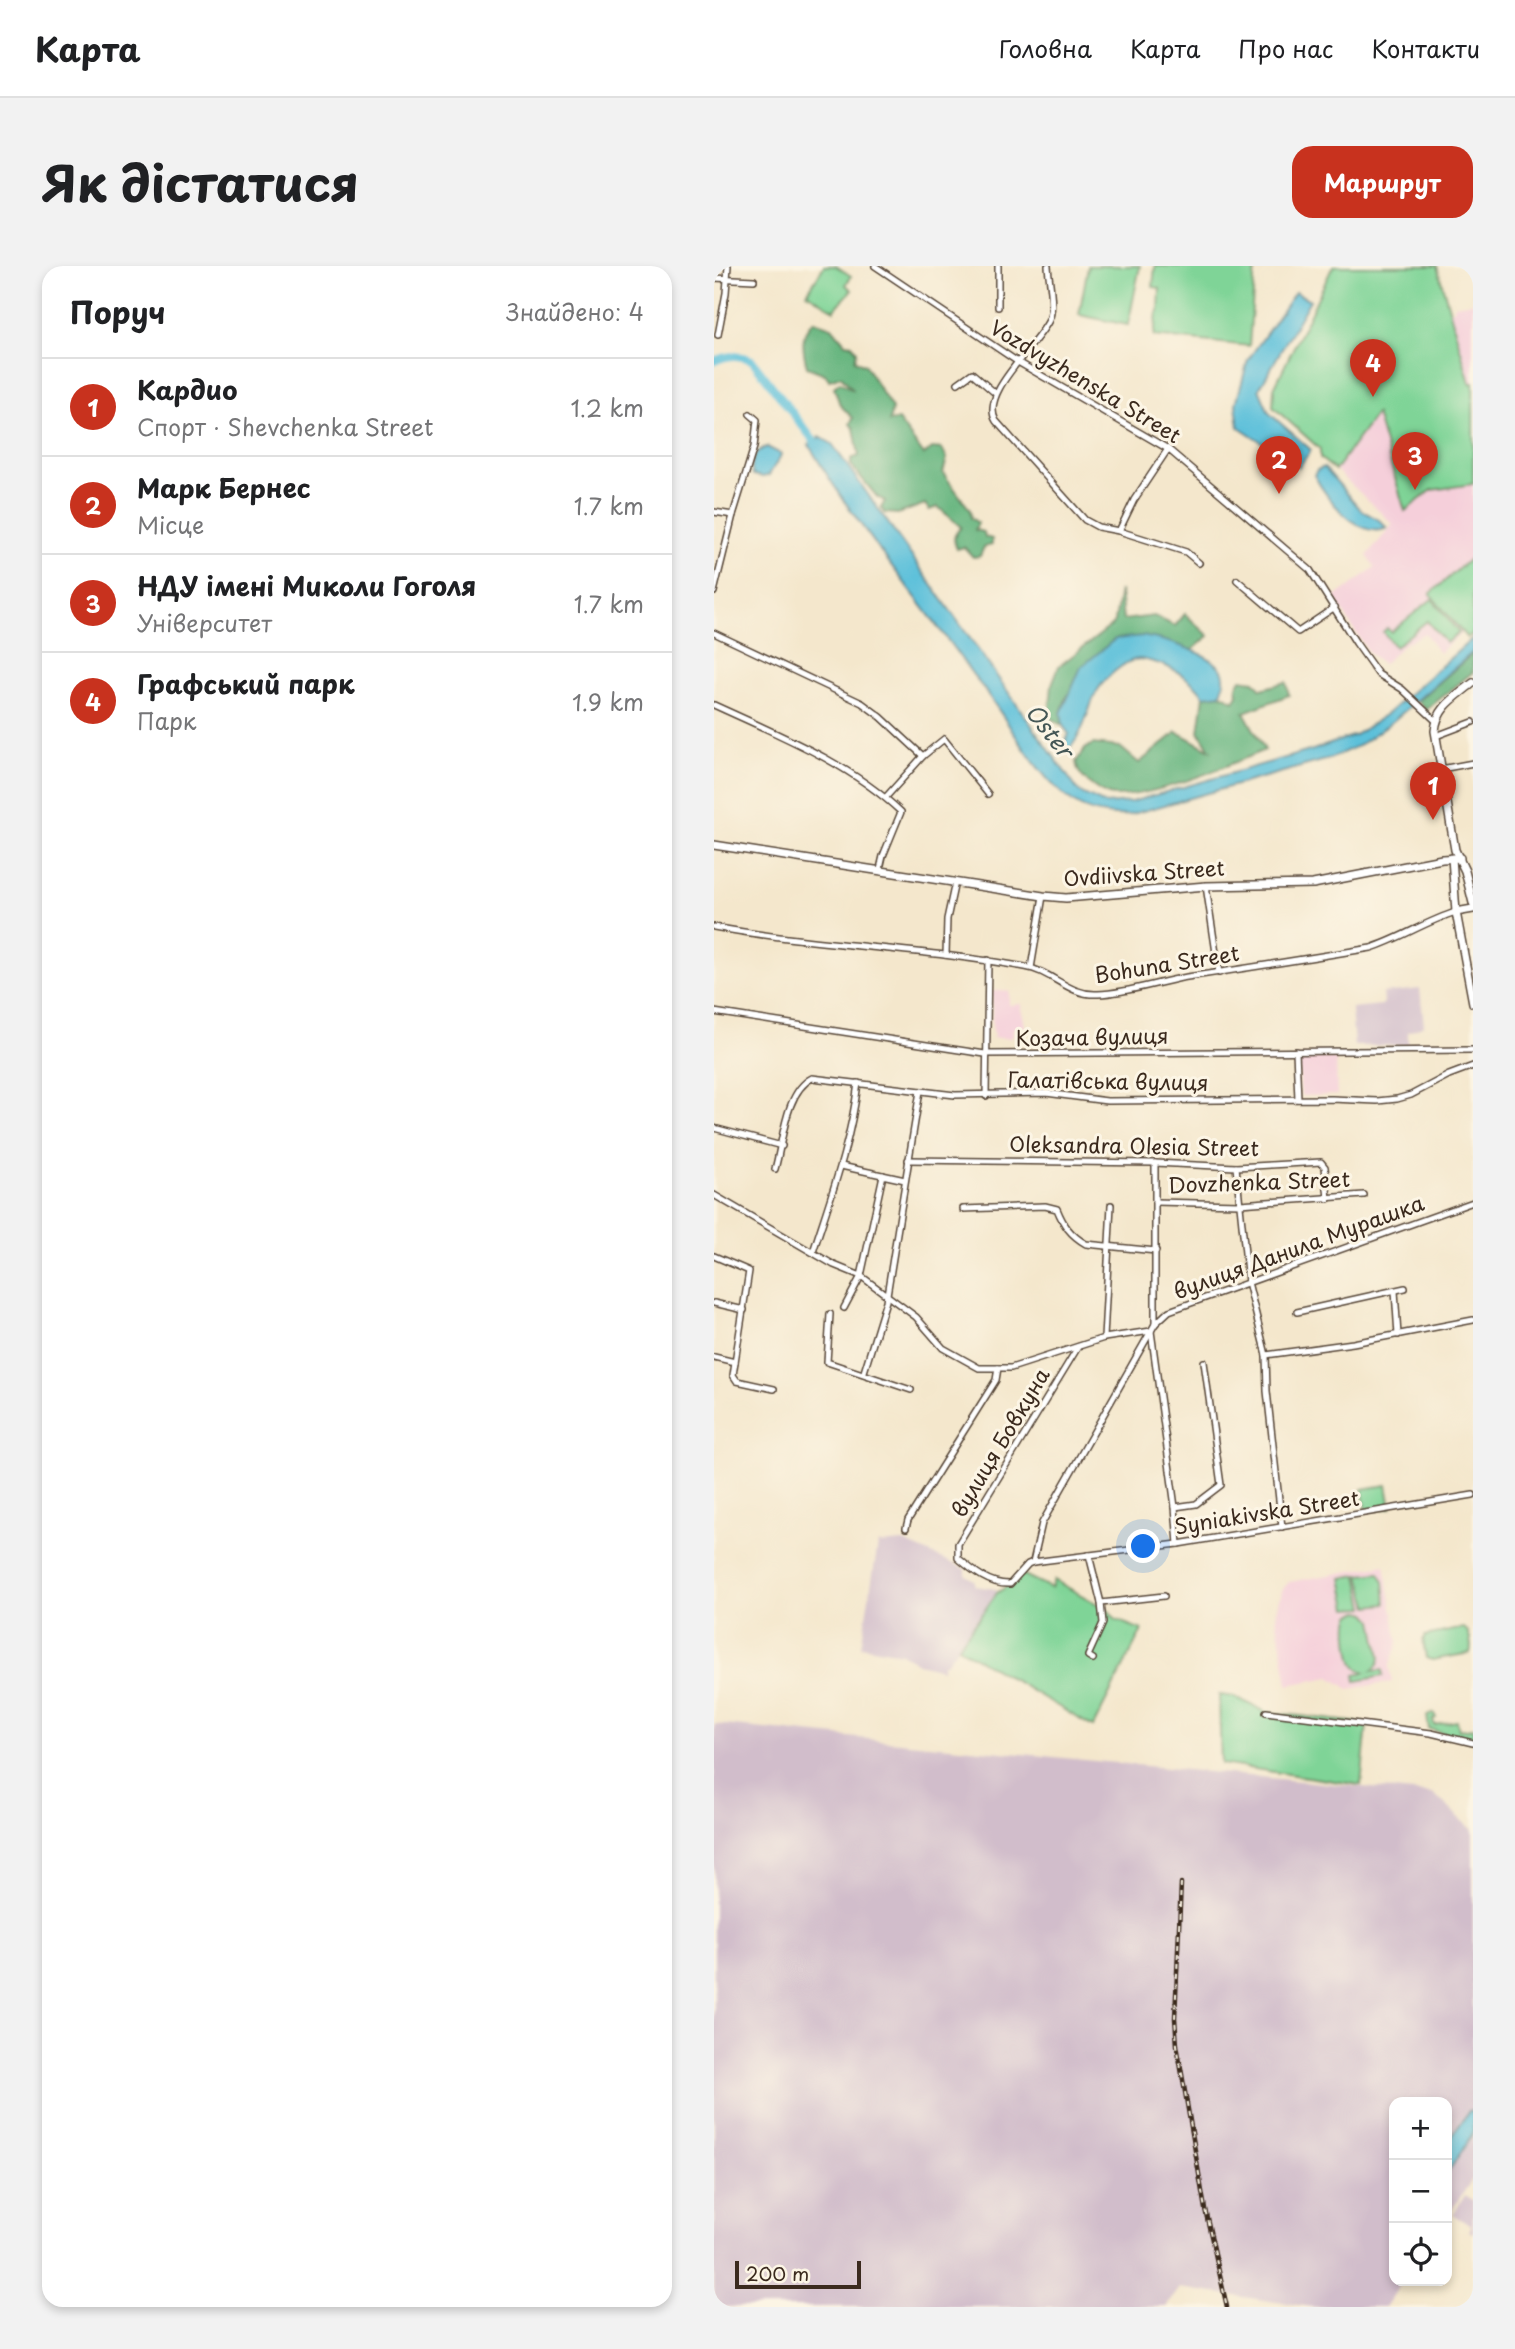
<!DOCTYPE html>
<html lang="uk">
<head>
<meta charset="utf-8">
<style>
  :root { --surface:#fff; --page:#f2f2f2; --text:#202124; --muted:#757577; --line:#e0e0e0; --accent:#c8321e }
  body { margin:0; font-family:"Playpen Sans",sans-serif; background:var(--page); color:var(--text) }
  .controls { position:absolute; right:21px; bottom:21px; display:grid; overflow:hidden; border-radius:14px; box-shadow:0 4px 10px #0003 }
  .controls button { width:63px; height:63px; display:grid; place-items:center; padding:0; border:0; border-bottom:2px solid var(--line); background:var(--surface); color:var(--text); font:35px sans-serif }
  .scale { position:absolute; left:21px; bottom:18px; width:126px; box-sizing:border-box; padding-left:7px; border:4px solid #3b2a1e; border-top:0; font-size:19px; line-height:24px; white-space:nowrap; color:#3b2a1e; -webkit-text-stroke:5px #fcf5e5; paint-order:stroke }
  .you { position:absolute; left:430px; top:1281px; width:24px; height:24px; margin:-18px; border:5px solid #fff; border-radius:50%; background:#1a73e8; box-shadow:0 0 0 10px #1a73e833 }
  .badge { display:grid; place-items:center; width:46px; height:46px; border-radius:50%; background:var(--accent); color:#fff; font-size:23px; font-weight:700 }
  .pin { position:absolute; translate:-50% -58px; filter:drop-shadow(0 2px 4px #0008) }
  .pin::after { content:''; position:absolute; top:37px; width:24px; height:21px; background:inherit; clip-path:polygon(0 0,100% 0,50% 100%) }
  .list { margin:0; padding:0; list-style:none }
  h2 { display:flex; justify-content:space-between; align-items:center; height:91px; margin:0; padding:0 28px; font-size:30px }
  h2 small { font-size:23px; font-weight:400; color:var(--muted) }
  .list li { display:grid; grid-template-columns:46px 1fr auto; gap:21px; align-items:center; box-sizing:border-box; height:98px; padding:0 28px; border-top:2px solid var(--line) }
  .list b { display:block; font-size:26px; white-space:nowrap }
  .list p { margin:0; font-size:23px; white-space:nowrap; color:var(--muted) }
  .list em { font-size:23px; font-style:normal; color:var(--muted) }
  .icon { flex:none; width:38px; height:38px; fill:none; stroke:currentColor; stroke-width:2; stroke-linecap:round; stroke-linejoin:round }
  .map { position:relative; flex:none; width:759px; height:2041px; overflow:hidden; border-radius:21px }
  header { display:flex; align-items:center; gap:42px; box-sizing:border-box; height:98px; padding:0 35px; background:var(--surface); border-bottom:2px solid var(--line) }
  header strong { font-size:33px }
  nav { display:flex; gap:38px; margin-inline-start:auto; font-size:24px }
  .intro { display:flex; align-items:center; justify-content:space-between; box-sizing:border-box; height:168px; padding:0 42px }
  h1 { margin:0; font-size:49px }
  .button { padding:18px 32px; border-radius:21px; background:var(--accent); color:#fff; font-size:24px; font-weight:700 }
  main { display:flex; gap:42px; padding:0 42px }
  aside { flex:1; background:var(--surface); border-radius:21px; box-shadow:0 4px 10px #0003 }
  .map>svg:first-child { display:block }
  .built { fill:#f5cfda }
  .industrial { fill:#d1bdcb }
  .green { fill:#7fd497; stroke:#5d7f5a; stroke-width:2 }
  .forest { fill:#67b680; stroke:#51704f; stroke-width:2 }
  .water { fill:#5cc0da; stroke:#4c757c; stroke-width:2 }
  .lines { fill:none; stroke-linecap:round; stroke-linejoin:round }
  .river { stroke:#5cc0da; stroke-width:8 }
  .minor-casing { stroke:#574638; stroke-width:8 }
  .major-casing { stroke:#574638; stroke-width:10 }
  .minor { stroke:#fff; stroke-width:5 }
  .major { stroke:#fff; stroke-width:7 }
  .rail-casing { stroke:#3b2a1e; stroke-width:4.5 }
  .rail { stroke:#fcf5e5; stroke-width:2; stroke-dasharray:5; stroke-linecap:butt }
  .labels { text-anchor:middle; stroke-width:6; stroke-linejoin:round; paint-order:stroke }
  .street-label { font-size:21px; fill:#3b2a1e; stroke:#fcf5e5 }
  .water-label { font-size:23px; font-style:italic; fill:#455756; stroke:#fcf5e5 }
</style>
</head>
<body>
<header>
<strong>Карта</strong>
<nav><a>Головна</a><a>Карта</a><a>Про нас</a><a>Контакти</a></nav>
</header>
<div class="intro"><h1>Як дістатися</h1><a class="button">Маршрут</a></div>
<main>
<aside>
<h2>Поруч<small>Знайдено: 4</small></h2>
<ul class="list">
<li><span class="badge">1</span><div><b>Кардио</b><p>Спорт · Shevchenka Street</p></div><em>1.2 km</em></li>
<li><span class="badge">2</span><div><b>Марк Бернес</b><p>Місце</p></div><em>1.7 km</em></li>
<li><span class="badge">3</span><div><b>НДУ імені Миколи Гоголя</b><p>Університет</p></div><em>1.7 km</em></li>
<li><span class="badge">4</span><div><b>Графський парк</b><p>Парк</p></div><em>1.9 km</em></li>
</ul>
</aside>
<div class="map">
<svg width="759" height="2041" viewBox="0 0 759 2041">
  <rect width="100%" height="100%" fill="#fcf5e5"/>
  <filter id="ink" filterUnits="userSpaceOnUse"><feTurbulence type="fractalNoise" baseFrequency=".0143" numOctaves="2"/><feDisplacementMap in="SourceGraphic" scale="14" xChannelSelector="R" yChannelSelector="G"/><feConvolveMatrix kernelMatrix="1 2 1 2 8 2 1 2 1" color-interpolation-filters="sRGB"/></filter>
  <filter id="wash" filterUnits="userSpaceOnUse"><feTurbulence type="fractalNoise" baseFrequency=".00686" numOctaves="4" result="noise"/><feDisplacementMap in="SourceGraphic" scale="28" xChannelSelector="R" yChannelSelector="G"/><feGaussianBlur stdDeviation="1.57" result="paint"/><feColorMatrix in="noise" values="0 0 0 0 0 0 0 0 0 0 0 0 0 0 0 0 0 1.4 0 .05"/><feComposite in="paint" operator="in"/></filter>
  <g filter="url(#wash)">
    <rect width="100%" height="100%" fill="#f4e7cc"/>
    <g class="built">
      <path d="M759,36V352L750,365L725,387L711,367L690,378L669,398L655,387L620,332L661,301L653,290L679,258L606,189L624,132L723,48L740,44V39Z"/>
      <path d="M278,725H295V739L307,738L311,761L299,762V770L296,772H278L281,768L278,767Z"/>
      <path d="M622,791L623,829L587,830L584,792Z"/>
      <path d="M671,1299L684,1377L675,1401L678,1416L635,1423L616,1411L574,1419L562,1350L568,1324L575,1316Z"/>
    </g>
    <g class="industrial">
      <path d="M706,723L710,759L694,766V779L640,780L637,742L668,739L670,736L669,727Z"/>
      <path d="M190,1276L252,1303V1309L261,1315V1320L282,1323L283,1327L232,1397H229L228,1403L204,1397L187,1387L147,1380L164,1278Z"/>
      <path d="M0,1458L720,1528L759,1564V1912L733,1951V1836H680V2015H689L671,2041H598L466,2022L452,2041H0Z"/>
      <path d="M751,1929L759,1934V1967L755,1965L758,1960L739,1949Z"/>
    </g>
    <g class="green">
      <path d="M110,0H122L137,10L132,19L138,24L120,44L93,27Z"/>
      <path d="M374,0H426L414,59L365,49Z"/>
      <path d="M441,0H541L535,80L440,70L443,47L445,46L446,22L439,21Z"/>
      <path d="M619,0H723L756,117H759V218L718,224L691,245L662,148L621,204L606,192V183L559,141L560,122Z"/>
      <path d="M759,290V367L753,372L716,328Z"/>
      <path d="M718,333L745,367L732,377L713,355L681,381L669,366L673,362L677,366Z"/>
      <path d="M673,1219L677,1242L652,1245L648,1223Z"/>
      <path d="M306,1307L337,1322L340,1314L394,1344L402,1354L428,1364L379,1461L244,1381L283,1327L296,1318Z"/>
      <path d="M665,1307L670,1316L672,1338L655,1340L646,1309Z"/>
      <path d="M644,1309L651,1341L634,1342L628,1312Z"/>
      <path d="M646,1345L653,1347L659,1354L666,1392L664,1399L658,1405L668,1404L669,1410L642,1415L641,1408L651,1406C647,1404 644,1404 641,1400C636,1391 632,1358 637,1349Z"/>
      <path d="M750,1362C756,1366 758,1381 756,1387L718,1394L712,1392L709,1374L711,1370Z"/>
      <path d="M505,1429L521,1431L552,1446L653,1458L647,1519L507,1498Z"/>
      <path d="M720,1447L722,1452L719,1453L720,1459L743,1455L745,1464L759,1462V1475L715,1463L713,1450Z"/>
    </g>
    <g class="forest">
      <path d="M100,55L118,61L131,77L138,78L143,85L141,94L151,99L178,143L175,156L184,154L210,189L218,182L228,183L233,192L229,207L256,244L257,252L264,257L261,264L270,266L271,271L278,273V279L270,281L266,290L259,291L250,281L243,283C238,272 240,269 247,261L224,241L215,244L211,238L184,248L171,247L167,242L171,235L163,231L137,199V193L145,190L140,162L136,158L139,152L126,139L120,121L126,116L140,125L127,110L115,114L111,108L93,101C89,86 85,65 100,55Z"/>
      <path d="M406,324L409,354L440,350L461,360L471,348L495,370L477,385C448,373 433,370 401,373L352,432L347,447L349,460L335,451L338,418L345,400L397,360L401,355Z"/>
      <path d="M759,387V406L712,444L704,435Z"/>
      <path d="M527,413L540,415L547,423L572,416L575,429L530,446L551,484C513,500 441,531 400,530C390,530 370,515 365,506C363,503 363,499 362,496L371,483L379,478L406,481L425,497L463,466L496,484L485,466L490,430L507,428L520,435L524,429L523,420Z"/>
    </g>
    <g class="water">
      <path d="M581,26L596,34L545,123L555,147L597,184L585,201L525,161L522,138L534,94Z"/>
      <path d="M106,171L118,178L365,526L391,538L417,536L599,484L641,469L674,447L759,372V369V386L679,455L644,480L615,493L415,549C395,550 377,548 360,537C331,517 311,484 292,455C278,433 261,412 246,391C195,320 138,254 95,179Z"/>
      <path d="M53,181L67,188L66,191L55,209L49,211L39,209C35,198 41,184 53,181Z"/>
      <path d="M610,201L647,244L665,254L673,262C645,275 612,231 600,209L603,204Z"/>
      <path d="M428,370C448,373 500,387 509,406C512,414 509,420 507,428L490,430C481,416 462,403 446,398C439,396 431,393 425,393C410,394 389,414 382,427C372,447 372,462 357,481L348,482L355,468L349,460L347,447L367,401L401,373Z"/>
      <path d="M759,1844V1867L733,1908V1878L755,1845Z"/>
    </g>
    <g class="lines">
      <path class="river" d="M0,95C15,89 23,88 38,94L106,183"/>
    </g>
  </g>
  <g filter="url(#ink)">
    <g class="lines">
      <defs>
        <g id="minor">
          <path d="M161,0L304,96L454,183L596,304L642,377L664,408L688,423L722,455"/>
          <path d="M284,0V41"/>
          <path d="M334,0C335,15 341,40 335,54C323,80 265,127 282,155L371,254L384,261L405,265L420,234L454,183"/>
          <path d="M0,12L40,14"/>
          <path d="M4,69L12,27L14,0"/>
          <path d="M244,117L258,107L281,127"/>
          <path d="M0,246L19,249"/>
          <path d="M405,265L472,286L485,297"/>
          <path d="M523,314L584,366L621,341"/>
          <path d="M0,326L19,249L40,181L43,154L36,148"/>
          <path d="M0,367L148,437L167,451L209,490"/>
          <path d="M0,439C65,469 134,496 187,546L169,590L166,603"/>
          <path d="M722,470L759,456"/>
          <path d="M727,503L759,497"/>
          <path d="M172,531L209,490L230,473L274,528"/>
          <path d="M492,620L505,707"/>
          <path d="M0,661C103,680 208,682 311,701C338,705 355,730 384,728C414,727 444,716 473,711C534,702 596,692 657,682C686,673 712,655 742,646"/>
          <path d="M232,689L233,653L241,616"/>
          <path d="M317,702L329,630"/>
          <path d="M0,746L271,788L759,784"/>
          <path d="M582,785L584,833"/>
          <path d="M272,830L274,694"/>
          <path d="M0,862L68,880"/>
          <path d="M194,894L441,897L522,901L607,896L611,901L614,933"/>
          <path d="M127,900L191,914"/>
          <path d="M522,901L534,1016L552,1089L553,1125L568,1261"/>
          <path d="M61,903C69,876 71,826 98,812L241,829L332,827L393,835L618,833L663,835L683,833L697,829L735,809L759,800"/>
          <path d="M0,929L120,999L147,1010L202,1051L229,1082L265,1102H297L390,1072L437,1065L461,1241L464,1278"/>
          <path d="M441,936L526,938L650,929"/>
          <path d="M249,943L331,940L343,943C349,958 356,969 372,978L442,985"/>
          <path d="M99,986C117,930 137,876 144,817"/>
          <path d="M0,990L35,1005L19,1109L23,1115L60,1123"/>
          <path d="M681,1025L684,1069"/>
          <path d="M0,1037L30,1044"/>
          <path d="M130,1042L147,1010L169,909"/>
          <path d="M583,1046L691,1022"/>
          <path d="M116,1048L113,1096L197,1124"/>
          <path d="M441,1058V897"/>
          <path d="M390,1072L397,939"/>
          <path d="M364,1081L244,1278V1292C259,1305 276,1319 296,1318L314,1298L319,1296L464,1278L759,1229"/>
          <path d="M552,1089L639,1077L759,1054"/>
          <path d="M0,1091L21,1096"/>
          <path d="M150,1106L172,1035L206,825"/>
          <path d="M461,1241L482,1238L507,1219L490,1096"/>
          <path d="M192,1262L194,1254L282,1114L284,1102"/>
          <path d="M375,1289L387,1337L450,1330"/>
          <path d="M319,1296L328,1257L441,1058L455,1045L759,936"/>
          <path d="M379,1393L374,1390L389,1357L387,1337"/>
          <path d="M552,1446L717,1467L759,1477"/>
        </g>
        <g id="major">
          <path d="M759,417C742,431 723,441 721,465L741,584L751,605L759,637"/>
          <path d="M0,579L329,630L352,632L492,620L599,618L728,593L746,592"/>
          <path d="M738,592L742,646L759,737"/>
          <path d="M742,646L759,643"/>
        </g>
      </defs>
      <use href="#minor" class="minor-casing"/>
      <use href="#major" class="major-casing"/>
      <use href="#minor" class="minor"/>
      <use href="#major" class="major"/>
      <defs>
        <path id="rail" d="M467,1617L461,1752L463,1779L491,1943L513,2041"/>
      </defs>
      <use href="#rail" class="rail-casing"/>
      <use href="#rail" class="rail"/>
    </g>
  </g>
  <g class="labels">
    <g class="street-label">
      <text transform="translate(371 116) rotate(31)" y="7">Vozdvyzhenska Street</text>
      <text transform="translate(430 608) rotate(-4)" y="7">Ovdiivska Street</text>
      <text transform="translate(453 699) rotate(-9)" y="7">Bohuna Street</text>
      <text transform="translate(378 772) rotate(-1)" y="7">Козача вулиця</text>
      <text transform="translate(394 816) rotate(1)" y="7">Галатівська вулиця</text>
      <text transform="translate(420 881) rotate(1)" y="7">Oleksandra Olesia Street</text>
      <text transform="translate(545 917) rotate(-2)" y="7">Dovzhenka Street</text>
      <text transform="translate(585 982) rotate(-20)" y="7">вулиця Данила Мурашка</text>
      <text transform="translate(287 1177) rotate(-59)" y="7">вулиця Бовкуна</text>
      <text transform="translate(553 1247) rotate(-9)" y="7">Syniakivska Street</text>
    </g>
    <g class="water-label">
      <text transform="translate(335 465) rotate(52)" y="8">Oster</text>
    </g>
  </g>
</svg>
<div class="controls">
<button>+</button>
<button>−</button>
<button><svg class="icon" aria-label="locate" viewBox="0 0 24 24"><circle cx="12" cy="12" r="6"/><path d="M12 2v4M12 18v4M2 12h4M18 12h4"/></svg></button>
</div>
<div class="scale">200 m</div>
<div class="you"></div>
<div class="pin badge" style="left:719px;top:554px">1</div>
<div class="pin badge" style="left:565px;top:228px">2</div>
<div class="pin badge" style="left:701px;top:224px">3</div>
<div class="pin badge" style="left:659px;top:131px">4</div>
</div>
</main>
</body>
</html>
